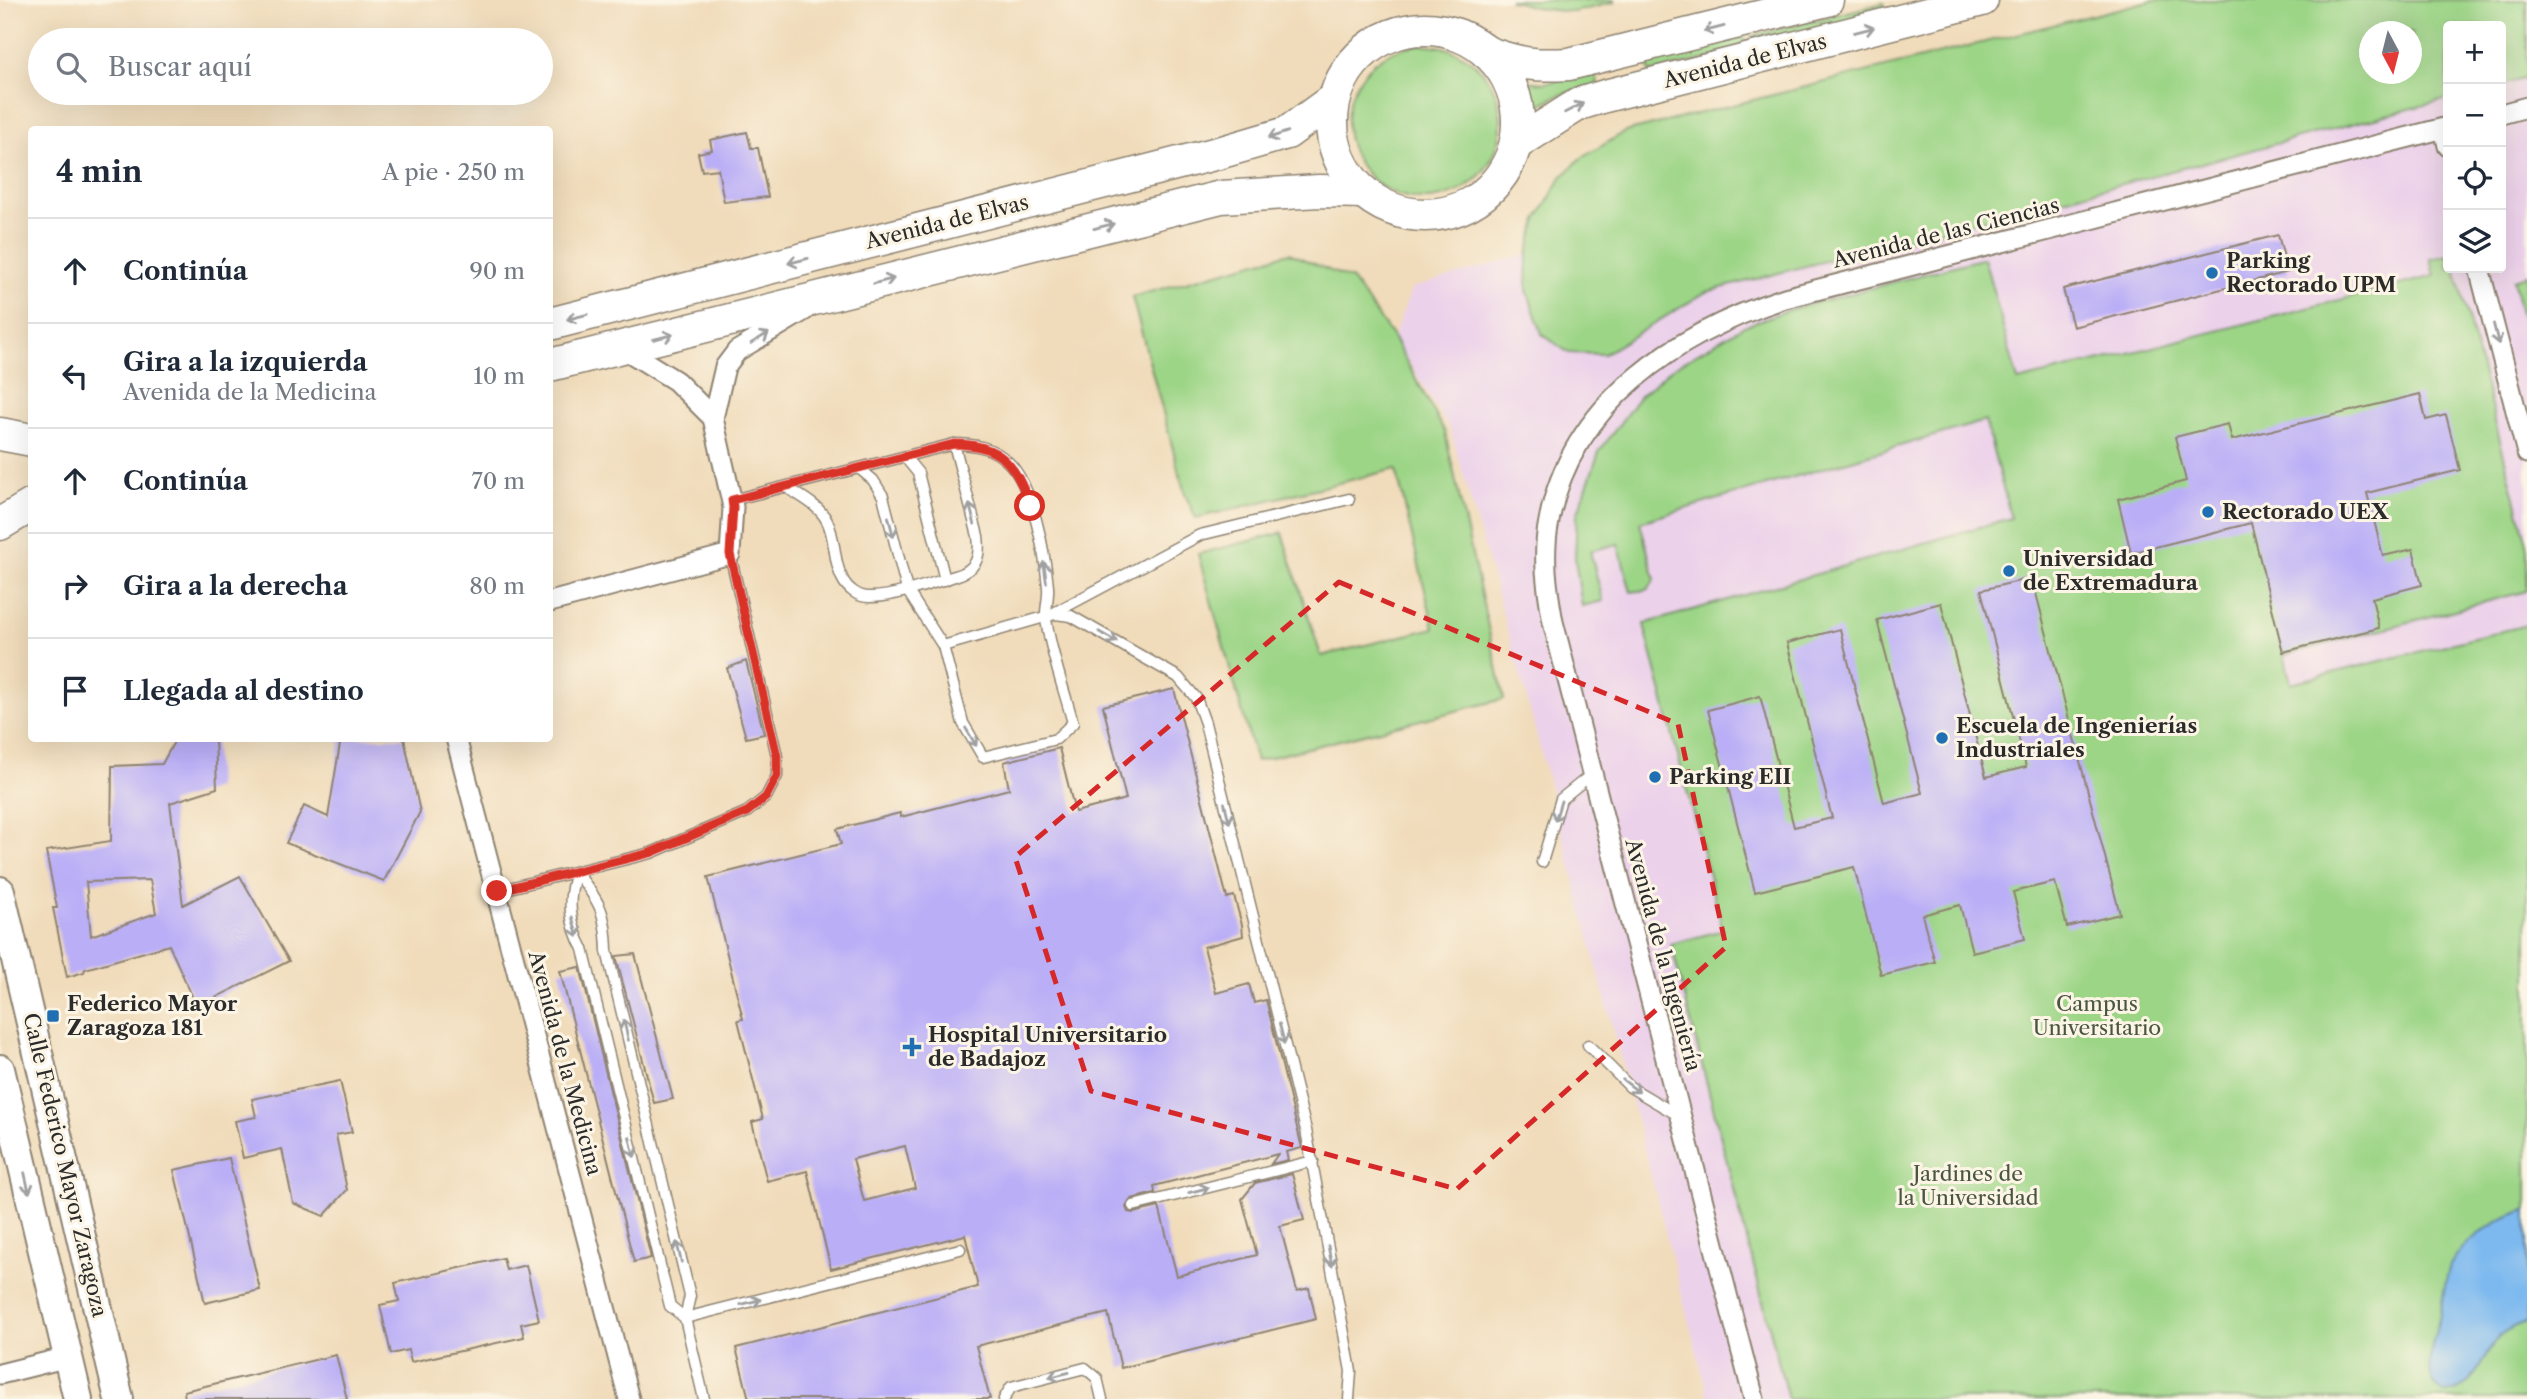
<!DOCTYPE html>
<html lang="es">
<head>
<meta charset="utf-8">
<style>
  :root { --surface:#fff; --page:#f2f2f3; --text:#1f2937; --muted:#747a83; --line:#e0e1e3 }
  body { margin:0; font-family:"Libre Caslon Text",serif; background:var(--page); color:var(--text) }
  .controls { position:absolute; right:21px; top:21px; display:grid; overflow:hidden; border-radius:7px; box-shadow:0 7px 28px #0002 }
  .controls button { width:63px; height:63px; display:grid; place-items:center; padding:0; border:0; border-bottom:2px solid var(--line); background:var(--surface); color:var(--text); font:35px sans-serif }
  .compass { position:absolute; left:2359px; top:21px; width:63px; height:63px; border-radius:50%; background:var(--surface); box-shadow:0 7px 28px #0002; rotate:173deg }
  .stop { position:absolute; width:21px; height:21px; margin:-16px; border:5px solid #d93025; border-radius:50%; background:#fff }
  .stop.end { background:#d93025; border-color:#fff; box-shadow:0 2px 7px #0008 }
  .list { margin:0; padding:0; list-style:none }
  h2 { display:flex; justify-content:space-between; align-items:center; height:91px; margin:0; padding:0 28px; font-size:30px }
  h2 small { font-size:23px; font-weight:400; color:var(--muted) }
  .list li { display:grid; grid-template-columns:46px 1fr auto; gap:21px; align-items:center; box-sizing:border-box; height:105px; padding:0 28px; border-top:2px solid var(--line) }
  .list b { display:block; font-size:26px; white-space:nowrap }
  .list p { margin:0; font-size:23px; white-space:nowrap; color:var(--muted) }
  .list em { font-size:23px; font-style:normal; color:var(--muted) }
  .icon { flex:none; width:38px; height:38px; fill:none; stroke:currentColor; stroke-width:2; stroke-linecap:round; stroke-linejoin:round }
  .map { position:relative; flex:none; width:2527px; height:1399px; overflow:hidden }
  .search { position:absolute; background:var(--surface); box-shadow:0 7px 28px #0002; left:28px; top:28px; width:525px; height:77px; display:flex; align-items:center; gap:18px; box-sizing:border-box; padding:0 24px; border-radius:38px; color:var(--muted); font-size:26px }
  .panel { position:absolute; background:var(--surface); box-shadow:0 7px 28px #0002; left:28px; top:126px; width:525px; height:616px; border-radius:7px }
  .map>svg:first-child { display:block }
  .built { fill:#ecd1ea; fill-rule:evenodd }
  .green { fill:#9dd587; stroke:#648059; stroke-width:2; fill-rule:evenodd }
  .water { fill:#7db9ef; stroke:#54728d; stroke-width:2 }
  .building { fill:#baaef7; fill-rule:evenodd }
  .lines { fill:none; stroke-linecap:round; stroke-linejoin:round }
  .service-casing { stroke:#8e8372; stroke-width:13 }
  .minor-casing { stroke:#8e8372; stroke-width:23 }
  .secondary-casing { stroke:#8e8372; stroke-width:32 }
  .trunk-casing { stroke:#8e8372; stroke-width:35 }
  .service { stroke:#fff; stroke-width:10 }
  .minor { stroke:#fff; stroke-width:19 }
  .secondary { stroke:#fff; stroke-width:28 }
  .trunk { stroke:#fff; stroke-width:32 }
  .oneway { stroke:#a0a0a0 }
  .route { stroke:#d93025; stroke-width:9 }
  .marked { fill:none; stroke:#d62828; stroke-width:5; stroke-dasharray:14 9; stroke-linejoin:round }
  .poi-dot { fill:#1f6fb2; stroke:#fcf5e5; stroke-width:2.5 }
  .labels { text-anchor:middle; stroke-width:6; stroke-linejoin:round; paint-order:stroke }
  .street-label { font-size:21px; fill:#2b2b2b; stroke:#fcf5e5 }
  .poi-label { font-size:21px; font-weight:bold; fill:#2b2b2b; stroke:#fcf5e5; text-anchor:start }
  .park-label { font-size:21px; fill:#485642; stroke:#fcf5e5 }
</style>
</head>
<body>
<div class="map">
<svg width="2527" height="1399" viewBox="0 0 2527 1399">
  <rect width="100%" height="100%" fill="#fcf5e5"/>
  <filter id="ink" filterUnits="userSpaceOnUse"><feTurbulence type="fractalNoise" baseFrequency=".0143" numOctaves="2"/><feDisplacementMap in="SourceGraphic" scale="14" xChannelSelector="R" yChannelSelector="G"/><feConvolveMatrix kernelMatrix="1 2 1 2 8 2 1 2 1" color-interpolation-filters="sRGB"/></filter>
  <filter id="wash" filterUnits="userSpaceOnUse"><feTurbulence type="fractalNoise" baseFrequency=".00686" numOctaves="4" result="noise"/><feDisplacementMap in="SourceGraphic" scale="28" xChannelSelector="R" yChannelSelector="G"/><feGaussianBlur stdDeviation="1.57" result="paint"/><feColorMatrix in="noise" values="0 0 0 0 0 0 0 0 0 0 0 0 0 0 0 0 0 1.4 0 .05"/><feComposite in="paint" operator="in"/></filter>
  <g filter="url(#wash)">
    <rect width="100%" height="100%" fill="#f0dbba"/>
    <path class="built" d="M2153,0H2527V1399H1709L1530,710L1451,431L1393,337L1412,288L1528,254L1537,220L1561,178L1580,159L1625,132ZM2448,26H2501V268H2448ZM2370,32H2412V74H2370Z"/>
    <g class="green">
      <path d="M1509,0H1614L1615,2L1574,12L1542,9Z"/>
      <path d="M2153,0H2527V78L2501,85V26H2448V99L1706,292L1604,354L1569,353L1542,334L1527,290L1528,254L1537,220L1561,178L1580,159L1625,132ZM2370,32H2412V74H2370Z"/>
      <path d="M1884,3L1887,13L1753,46L1751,36Z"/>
      <path d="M1744,37L1746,49L1650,73L1647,61Z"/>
      <circle cx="1424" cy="122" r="77"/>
      <path d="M1596,74L1598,85C1574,91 1553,95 1533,109L1532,100L1524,81L1544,83Z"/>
      <path d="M1289,253L1352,280L1393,337L1445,432L1504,699L1256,761L1198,554L1282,533L1321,656L1434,628L1396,469L1196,518L1185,494L1132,297Z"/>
      <path d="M2448,255V268H2455L2527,544V591L2284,655L2291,683L2527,625V1399H1788L1671,944L1723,930L1644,624L2011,518L1985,421L1640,522L1655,580L1647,590L1631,592L1618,544L1590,551L1603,601L1582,606L1575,559L1577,515L1599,452L1640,396L1671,369L1744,326L1785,311L1984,258L2018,381L2435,276L2431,259Z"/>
      <path d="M2527,275V337L2513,279Z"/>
    </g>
    <path class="water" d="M2527,1210V1321C2517,1326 2505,1330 2498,1338C2481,1356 2474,1393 2444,1393C2417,1376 2435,1338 2440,1315C2443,1298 2445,1281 2450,1265C2465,1239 2498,1218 2527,1210Z"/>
    <g id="blocks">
      <g class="building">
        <path d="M747,132L751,148H758L768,197L724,202L718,169L702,171L698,153L712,150L710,140Z"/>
        <path d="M2278,235L2288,272L2073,327L2063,289Z"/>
        <path d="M2420,394L2426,420L2446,415L2460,470L2367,493L2383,556L2413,549L2422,585L2372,598L2379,628L2283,652L2251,523L2131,553L2118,499L2186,481L2175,437L2228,424L2232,440Z"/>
        <path d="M2032,578L2120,914L2067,927L2055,882L2013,892L2025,939L1972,952L1960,905L1922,915L1935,962L1881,975L1854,867L1755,892L1708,710L1760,696L1794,827L1832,818L1787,643L1840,629L1884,803L1922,793L1877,620L1941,603L1986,777L2026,767L1981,590Z"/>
        <path d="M746,661L764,734L746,738L727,668Z"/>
        <path d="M1174,689L1227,898L1234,896L1242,925L1243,936L1204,947L1216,993L1249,984L1254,1003L1266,1000L1302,1148L1286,1152L1288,1160L1271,1164L1278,1154L1154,1186L1155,1193L1131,1199L1126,1207L1128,1212L1134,1213L1159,1207L1177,1276L1257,1255L1242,1199L1255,1183L1292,1174L1304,1220L1280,1226L1297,1291L1309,1288L1316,1319L1121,1368L1108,1313L976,1346L990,1399H749L736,1348L978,1287L965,1235L831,1269L807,1171L767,1181L752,1122L763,1119L738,1020L743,1019L708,877L841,844L837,829L900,813L901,817L1009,789L1004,762L1059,748L1075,812L1126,799L1103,706ZM905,1146L915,1188L864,1201L853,1159Z"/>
        <path d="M176,738H215L217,788L170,803L183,905L240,876L289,961L197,1007L169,945L85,969L84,972L67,977L53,908H57L46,851L111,841L112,766L162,764ZM150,880L156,913L91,936L86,882Z"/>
        <path d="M341,738H404L420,812L384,881L286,843L304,806L328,817Z"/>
        <path d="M635,954L673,1099L654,1103L616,956Z"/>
        <path d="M580,967L651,1258L634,1262L560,971Z"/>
        <path d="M340,1081L352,1132L336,1135L347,1190L324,1216L293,1203L282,1149L243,1158L235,1121L256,1117L252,1099Z"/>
        <path d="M229,1158L260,1290L205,1303L174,1170Z"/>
        <path d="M503,1258L506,1270L526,1265L539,1320L521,1324L524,1337L411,1362L408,1350L391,1354L380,1305L399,1301L395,1283Z"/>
        <path d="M336,1355L347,1399H185L184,1391Z"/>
      </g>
    </g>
  </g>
  <g filter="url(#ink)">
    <use href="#blocks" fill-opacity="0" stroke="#8e8372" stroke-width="2"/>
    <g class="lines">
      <defs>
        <g id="service">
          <path d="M905,457L918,473L945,580"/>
          <path d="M786,487C800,496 820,506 827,521C836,538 833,561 842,578C847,589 859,598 871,597C894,597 933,583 955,576C976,570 981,558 978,536L954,444"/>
          <path d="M732,500L954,444C974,444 993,447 1008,462C1033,485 1045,554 1048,587C1049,598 1045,609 1046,619C1051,654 1064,689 1073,723L1056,739L983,757L963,723L943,646L907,590L883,496L873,480L860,469"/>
          <path d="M1052,614L1200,535L1349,499"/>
          <path d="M943,646L1055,614L1071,616L1178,677L1196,698L1205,723L1306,1130L1351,1371L1349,1399"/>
          <path d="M1542,862L1561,799L1592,774"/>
          <path d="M497,891L651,853L747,812L766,797L777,776V756L730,554"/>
          <path d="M1588,1045L1630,1087L1681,1117"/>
          <path d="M1133,1206L1313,1161"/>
          <path d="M685,1318L670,1306L583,949C569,923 567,899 576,872C600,902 606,912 607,951L690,1296L685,1318L704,1399"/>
          <path d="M685,1318L960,1249"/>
          <path d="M1004,1399L1011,1387L1085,1368L1097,1378L1102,1399"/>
        </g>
        <g id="minor">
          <path d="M2501,114L2527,107"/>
          <path d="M2444,128L2448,146"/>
          <path d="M2479,268L2527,453"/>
          <path d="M621,347L676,381L713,418L725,367L737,351L805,310"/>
          <path d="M550,602L730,554L733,507L713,418"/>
          <path d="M456,738L629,1399"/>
          <path d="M0,1374L68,1357"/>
          <path d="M1754,1399L1553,622C1547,589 1542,555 1549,521C1571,402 1678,333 1785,298L2448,127"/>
        </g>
        <g id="secondary">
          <path d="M0,891L119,1399"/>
          <path d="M0,1069L78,1399"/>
        </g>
        <g id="trunk">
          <circle cx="1425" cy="122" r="93"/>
          <path d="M1486,52C1518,64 1536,66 1569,64L1827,0"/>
          <path d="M1516,144L1579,104L1605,96L1982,0"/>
          <path d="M550,324L1222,152L1287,133L1335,98"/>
          <path d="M550,365L1221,197L1319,191L1364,192"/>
          <path d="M0,434L32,440"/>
          <path d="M0,524L32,505"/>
        </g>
      </defs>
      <use href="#service" class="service-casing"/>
      <use href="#minor" class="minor-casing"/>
      <use href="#secondary" class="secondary-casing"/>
      <use href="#trunk" class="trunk-casing"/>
      <use href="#service" class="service"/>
      <use href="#minor" class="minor"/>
      <use href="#secondary" class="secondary"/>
      <use href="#trunk" class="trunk"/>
    </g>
    <defs><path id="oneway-shaft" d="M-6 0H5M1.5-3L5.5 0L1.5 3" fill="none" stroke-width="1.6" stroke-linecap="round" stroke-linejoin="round" transform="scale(1.75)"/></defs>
    <g class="oneway">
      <use href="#oneway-shaft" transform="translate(1714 29) rotate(166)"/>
      <use href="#oneway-shaft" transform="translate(1864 30) rotate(-14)"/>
      <use href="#oneway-shaft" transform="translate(1574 108) rotate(-27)"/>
      <use href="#oneway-shaft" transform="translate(1278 135) rotate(161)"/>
      <use href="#oneway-shaft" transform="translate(1104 226) rotate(-14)"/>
      <use href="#oneway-shaft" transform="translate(798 261) rotate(166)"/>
      <use href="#oneway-shaft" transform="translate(884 281) rotate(-14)"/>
      <use href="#oneway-shaft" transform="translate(577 317) rotate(166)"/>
      <use href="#oneway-shaft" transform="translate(2496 334) rotate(76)"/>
      <use href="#oneway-shaft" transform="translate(663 337) rotate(-14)"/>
      <use href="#oneway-shaft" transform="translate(760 338) rotate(-31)"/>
      <use href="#oneway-shaft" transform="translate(972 514) rotate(-105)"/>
      <use href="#oneway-shaft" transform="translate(891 527) rotate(76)"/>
      <use href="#oneway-shaft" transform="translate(1045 572) rotate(-98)"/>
      <use href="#oneway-shaft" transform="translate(1108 637) rotate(30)"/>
      <use href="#oneway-shaft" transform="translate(971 737) rotate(59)"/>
      <use href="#oneway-shaft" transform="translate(1558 811) rotate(107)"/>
      <use href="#oneway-shaft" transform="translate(1227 813) rotate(76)"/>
      <use href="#oneway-shaft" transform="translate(575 927) rotate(74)"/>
      <use href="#oneway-shaft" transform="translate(626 1030) rotate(-103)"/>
      <use href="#oneway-shaft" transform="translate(1282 1034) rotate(76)"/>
      <use href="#oneway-shaft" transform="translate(1631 1086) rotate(37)"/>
      <use href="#oneway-shaft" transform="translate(632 1147) rotate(76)"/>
      <use href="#oneway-shaft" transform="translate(27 1183) rotate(77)"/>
      <use href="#oneway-shaft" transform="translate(1199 1190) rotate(-14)"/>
      <use href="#oneway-shaft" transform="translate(679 1252) rotate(-103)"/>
      <use href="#oneway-shaft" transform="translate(1330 1256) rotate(79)"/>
      <use href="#oneway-shaft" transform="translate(751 1302) rotate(-14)"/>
      <use href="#oneway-shaft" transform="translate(1059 1375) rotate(166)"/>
    </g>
  </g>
  <g class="lines" filter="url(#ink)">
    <path class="route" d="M497,891L650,853L747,812L766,797L777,776V756L730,554L733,507L732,500L954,444C1000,444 1016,464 1030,506"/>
  </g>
  <path class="marked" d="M1339,582L1678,724L1726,947L1457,1189L1091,1091L1015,857Z"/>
  <g class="poi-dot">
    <circle cx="2212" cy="273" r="7"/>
    <circle cx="2208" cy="512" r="7"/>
    <circle cx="2009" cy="571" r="7"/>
    <circle cx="1942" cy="738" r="7"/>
    <circle cx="1655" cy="777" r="7"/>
    <rect x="46" y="1009" width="14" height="14" rx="3.5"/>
    <path d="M908.5 1036.5h7v7h7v7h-7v7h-7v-7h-7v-7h7z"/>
  </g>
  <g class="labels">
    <g class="street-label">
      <text transform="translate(1745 61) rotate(-14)" y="7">Avenida de Elvas</text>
      <text transform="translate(947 222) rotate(-14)" y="7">Avenida de Elvas</text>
      <text transform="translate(1946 233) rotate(-14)" y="7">Avenida de las Ciencias</text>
      <text transform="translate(1663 955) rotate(75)" y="7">Avenida de la Ingeniería</text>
      <text transform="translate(565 1063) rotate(75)" y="7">Avenida de la Medicina</text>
      <text transform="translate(65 1165) rotate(77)" y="7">Calle Federico Mayor Zaragoza</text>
    </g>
    <g class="poi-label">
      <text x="2226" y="268">Parking<tspan x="2226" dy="24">Rectorado UPM</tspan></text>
      <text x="2222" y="519">Rectorado UEX</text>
      <text x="2023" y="566">Universidad<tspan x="2023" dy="24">de Extremadura</tspan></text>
      <text x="1956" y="733">Escuela de Ingenierías<tspan x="1956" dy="24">Industriales</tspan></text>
      <text x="1669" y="784">Parking EII</text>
      <text x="67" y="1011">Federico Mayor<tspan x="67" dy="24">Zaragoza 181</tspan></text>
      <text x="928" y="1042">Hospital Universitario<tspan x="928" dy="24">de Badajoz</tspan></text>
    </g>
    <g class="park-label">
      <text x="2097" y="1011">Campus<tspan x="2097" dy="24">Universitario</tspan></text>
      <text x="1968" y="1181">Jardines de<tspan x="1968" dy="24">la Universidad</tspan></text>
    </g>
  </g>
</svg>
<div class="controls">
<button>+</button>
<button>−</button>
<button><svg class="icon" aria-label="locate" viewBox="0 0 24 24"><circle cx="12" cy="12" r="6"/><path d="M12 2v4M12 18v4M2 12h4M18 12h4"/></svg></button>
<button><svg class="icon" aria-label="layers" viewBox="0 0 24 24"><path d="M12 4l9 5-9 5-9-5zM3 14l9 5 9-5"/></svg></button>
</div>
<svg class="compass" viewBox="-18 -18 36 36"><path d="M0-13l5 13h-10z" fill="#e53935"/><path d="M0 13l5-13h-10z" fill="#747a83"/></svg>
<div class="stop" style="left:1030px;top:506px"></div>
<div class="stop end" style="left:497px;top:891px"></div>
<div class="search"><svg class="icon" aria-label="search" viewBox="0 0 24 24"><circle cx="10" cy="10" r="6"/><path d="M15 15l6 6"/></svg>Buscar aquí</div>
<section class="panel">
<h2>4 min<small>A pie · 250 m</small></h2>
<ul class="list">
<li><svg class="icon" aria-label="ahead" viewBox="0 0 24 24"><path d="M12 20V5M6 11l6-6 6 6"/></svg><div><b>Continúa</b></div><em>90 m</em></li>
<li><svg class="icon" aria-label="left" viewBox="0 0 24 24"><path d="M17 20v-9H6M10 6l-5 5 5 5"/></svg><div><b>Gira a la izquierda</b><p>Avenida de la Medicina</p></div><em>10 m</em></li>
<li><svg class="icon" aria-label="ahead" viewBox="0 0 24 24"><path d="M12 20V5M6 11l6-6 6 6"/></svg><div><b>Continúa</b></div><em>70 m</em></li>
<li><svg class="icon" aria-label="right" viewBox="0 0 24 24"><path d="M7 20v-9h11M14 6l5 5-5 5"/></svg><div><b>Gira a la derecha</b></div><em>80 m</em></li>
<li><svg class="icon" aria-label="arrive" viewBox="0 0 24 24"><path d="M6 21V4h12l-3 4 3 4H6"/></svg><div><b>Llegada al destino</b></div></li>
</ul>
</section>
</div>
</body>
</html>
